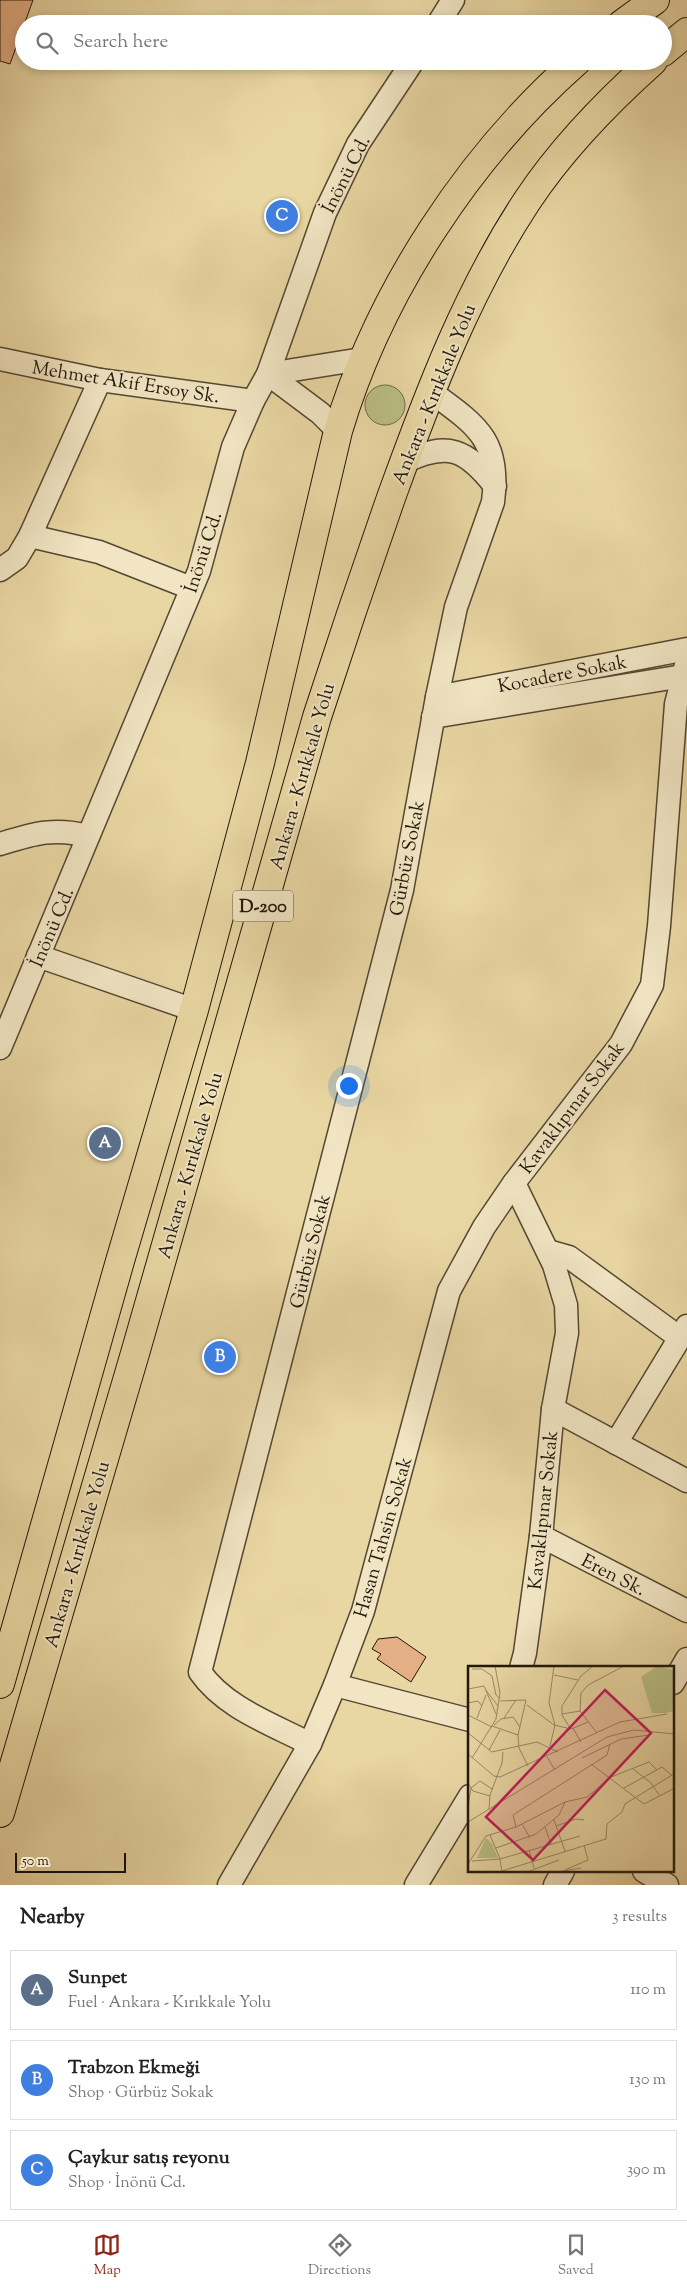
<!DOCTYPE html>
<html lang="en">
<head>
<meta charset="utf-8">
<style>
  :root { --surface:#fff; --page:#f6f6f6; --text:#222; --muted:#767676; --line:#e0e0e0; --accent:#8f2418 }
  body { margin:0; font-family:"Sorts Mill Goudy",serif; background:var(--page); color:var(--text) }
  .scale { position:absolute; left:15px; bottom:12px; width:111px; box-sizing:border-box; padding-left:5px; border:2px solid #22170d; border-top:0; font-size:14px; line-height:18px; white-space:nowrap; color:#22170d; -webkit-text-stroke:4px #f1e5c3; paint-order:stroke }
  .you { position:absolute; left:348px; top:1085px; width:18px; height:18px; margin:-12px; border:4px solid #fff; border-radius:50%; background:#1a73e8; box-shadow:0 0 0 8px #1a73e833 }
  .badge { display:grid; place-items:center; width:32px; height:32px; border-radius:50%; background:var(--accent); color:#fff; font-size:16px; font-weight:700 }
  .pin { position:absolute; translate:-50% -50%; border:2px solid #fff; box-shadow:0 1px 5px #0006 }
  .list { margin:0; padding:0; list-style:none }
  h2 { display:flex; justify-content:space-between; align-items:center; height:65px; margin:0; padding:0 20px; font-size:21px }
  h2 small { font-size:16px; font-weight:400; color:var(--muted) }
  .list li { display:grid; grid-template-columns:32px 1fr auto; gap:15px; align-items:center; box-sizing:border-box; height:80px; margin:0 10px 10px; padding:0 10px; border:1px solid var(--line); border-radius:0px }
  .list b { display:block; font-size:19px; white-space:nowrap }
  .list p { margin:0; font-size:16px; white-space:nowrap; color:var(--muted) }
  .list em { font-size:16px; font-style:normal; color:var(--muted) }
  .icon { flex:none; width:28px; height:28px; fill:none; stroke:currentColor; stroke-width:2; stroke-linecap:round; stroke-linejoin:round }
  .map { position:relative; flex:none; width:687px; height:1885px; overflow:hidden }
  .search { position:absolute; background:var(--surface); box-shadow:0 2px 8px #0003; left:15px; right:15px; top:15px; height:55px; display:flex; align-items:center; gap:12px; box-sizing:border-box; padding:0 18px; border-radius:28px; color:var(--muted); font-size:19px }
  .sheet { height:335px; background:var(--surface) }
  nav { display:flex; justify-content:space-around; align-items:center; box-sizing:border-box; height:70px; border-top:1px solid var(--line); background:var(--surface); font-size:14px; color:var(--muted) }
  nav a { display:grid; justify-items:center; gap:2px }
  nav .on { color:var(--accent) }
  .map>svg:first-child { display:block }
  .green { fill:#b9be84; stroke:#6e6a48 }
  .building { fill:#e4af85; stroke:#22170d }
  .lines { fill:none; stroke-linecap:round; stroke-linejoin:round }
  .minor-casing { stroke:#544732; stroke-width:25 }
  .highway-casing { stroke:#22170d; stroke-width:30 }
  .minor { stroke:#f1e5c3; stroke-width:22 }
  .highway { stroke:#e9d7a3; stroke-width:28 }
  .labels { text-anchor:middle; stroke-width:4; stroke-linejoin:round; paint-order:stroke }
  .shield { fill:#f1e5c3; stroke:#605544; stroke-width:1 }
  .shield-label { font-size:18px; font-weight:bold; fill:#22170d }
  .street-label { font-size:19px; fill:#22170d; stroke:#f1e5c3 }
  .inset-road { fill:none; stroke:#998a67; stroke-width:1 }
  .view { fill:#c2185b; fill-opacity:0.15; stroke:#c2185b; stroke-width:2.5 }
  .inset-edge { fill:none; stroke:#22170d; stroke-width:2.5 }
</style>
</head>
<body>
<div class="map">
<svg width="687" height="1885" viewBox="0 0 687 1885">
  <rect width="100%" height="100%" fill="#e9d7a3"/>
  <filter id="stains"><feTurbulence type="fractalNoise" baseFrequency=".004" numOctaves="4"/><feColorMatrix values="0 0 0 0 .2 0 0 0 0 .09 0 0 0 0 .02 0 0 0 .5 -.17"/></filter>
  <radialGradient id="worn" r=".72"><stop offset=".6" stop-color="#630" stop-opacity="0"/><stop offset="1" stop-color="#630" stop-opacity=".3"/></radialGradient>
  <circle class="green" cx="385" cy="405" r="20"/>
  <g class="building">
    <path d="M0,0H33L10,64L0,61Z"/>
    <path d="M397,1637L426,1657L411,1682L377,1659L381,1654L372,1649L378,1639Z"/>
  </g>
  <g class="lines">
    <defs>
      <g id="minor">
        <path d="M438,24L453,0"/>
        <path d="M0,359L100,380L253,401"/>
        <path d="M268,374L362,359"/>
        <path d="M268,374L320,413L338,431"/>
        <path d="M404,462C448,441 466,449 495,486"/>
        <path d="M30,536L99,552L191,588"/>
        <path d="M0,570L17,558L30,536L100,380"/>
        <path d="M437,697L687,649"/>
        <path d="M433,717L683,676"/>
        <path d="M0,844C33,834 54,827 88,836"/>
        <path d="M38,956L194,1010"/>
        <path d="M0,1048L199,571L233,447L253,401L268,374L325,213L358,144L413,61"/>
        <path d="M548,1251L569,1257L680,1338"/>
        <path d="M553,1409L687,1481"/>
        <path d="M616,1443L687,1326"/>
        <path d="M541,1536L687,1611"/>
        <path d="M521,1668L525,1653L541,1536L553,1409L567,1333L566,1305L554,1265L514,1183L621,1044L652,985L659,926L676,704L687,661"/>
        <path d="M673,1683L687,1659"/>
        <path d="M335,1685L470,1720"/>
        <path d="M310,1744C272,1724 225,1708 200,1672L402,890L437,697L456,607L493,502C501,439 476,425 430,391"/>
        <path d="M644,1871L667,1885"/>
        <path d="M229,1885L310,1744L335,1685L363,1611L449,1291L484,1227L514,1183"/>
        <path d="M416,1885L470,1796"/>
        <path d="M555,1885L563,1871"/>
      </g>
      <g id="highway">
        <path d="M622,24L655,0"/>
        <path d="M663,52L687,32"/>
        <path d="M0,1684L120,1261L194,1010L260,763L338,431C379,293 469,156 577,61"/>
        <path d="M0,1813L136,1350L317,717C341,643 366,569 392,495C429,393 467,292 527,201C562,148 606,103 653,61"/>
      </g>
    </defs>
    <use href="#minor" class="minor-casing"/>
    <use href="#highway" class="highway-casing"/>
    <use href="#minor" class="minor"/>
    <use href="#highway" class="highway"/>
  </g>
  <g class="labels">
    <rect class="shield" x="233" y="890.5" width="60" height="31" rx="4"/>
    <g class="shield-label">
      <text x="263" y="912">D-200</text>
    </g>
    <g class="street-label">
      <text transform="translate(345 174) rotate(-63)" y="7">İnönü Cd.</text>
      <text transform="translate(126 381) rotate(9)" y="7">Mehmet Akif Ersoy Sk.</text>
      <text transform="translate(433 394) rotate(-68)" y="7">Ankara - Kırıkkale Yolu</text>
      <text transform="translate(202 552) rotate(-72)" y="7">İnönü Cd.</text>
      <text transform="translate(562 673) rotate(-11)" y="7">Kocadere Sokak</text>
      <text transform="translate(301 776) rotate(-74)" y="7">Ankara - Kırıkkale Yolu</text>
      <text transform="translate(406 858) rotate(-79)" y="7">Gürbüz Sokak</text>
      <text transform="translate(51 927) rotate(-67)" y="7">İnönü Cd.</text>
      <text transform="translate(571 1107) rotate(-53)" y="7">Kavaklıpınar Sokak</text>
      <text transform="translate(189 1165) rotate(-74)" y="7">Ankara - Kırıkkale Yolu</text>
      <text transform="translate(309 1251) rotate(-76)" y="7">Gürbüz Sokak</text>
      <text transform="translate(542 1510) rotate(-84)" y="7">Kavaklıpınar Sokak</text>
      <text transform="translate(382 1537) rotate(-74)" y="7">Hasan Tahsin Sokak</text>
      <text transform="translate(76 1554) rotate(-74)" y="7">Ankara - Kırıkkale Yolu</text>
      <text transform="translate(614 1574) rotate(27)" y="7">Eren Sk.</text>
    </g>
  </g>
  <g transform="translate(468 1666)">
    <rect width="206" height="206" fill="#e9d7a3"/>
    <path d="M189,0L206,4L207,40L205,45L198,47H184L173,11ZM18,172L24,178L30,192H9Z" fill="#b9be84"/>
    <path class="inset-road" d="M4,3H14L24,10L28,29L32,33M86,9L110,14M0,23L16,20L28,48M17,23L30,40M32,35L58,34L50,69L51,82L60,100M0,37L10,35L14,40M59,39L86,59L103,63L120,56M94,48L112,45M0,49L24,61M9,52L18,29M36,52L48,34M26,59L33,53L45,51L52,61M24,60L50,69M102,62L94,49V40L113,10L125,0M105,62L113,76M0,67L24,86L69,76L90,86M129,67L112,45L113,27L120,19L156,0M82,80L87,59L81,37L86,0M21,84L32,64M0,88L26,110L32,111L152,56L199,48M79,91L87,104M4,92L28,53L32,27L27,0M114,92L153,73L181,69M123,98L176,138L207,122M165,103L182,116L192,130M0,117L5,125L22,130M3,122L12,115L24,123M156,122L194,101L207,112M0,140L3,122M21,143L22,129L34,97L35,86M86,154L97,185M0,156L139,71L166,64L207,68M54,158L62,172M88,160L108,153L116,154M48,161L45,149L139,89L142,78M77,161L83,178M22,169L32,193L34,206M28,182L68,168L91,149L97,136L119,131L143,111L181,96L189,104M61,184L66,202M4,195L32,193L112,170M0,198L18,170L48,161L97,136M97,204L120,194L116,179M34,205L138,173L139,158L154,146L157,138L204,109M59,206L91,194M90,206L113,202"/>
    <path class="view" d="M137,24L183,67L65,194L18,151Z"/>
    <rect width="206" height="206" class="inset-edge"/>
  </g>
  <rect width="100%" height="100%" filter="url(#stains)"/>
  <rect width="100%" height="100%" fill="url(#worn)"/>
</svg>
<div class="scale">50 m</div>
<div class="you"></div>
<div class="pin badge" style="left:105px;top:1143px;background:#5c6f8a">A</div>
<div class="pin badge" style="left:220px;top:1357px;background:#3f7fe0">B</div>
<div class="pin badge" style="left:282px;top:216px;background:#3f7fe0">C</div>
<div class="search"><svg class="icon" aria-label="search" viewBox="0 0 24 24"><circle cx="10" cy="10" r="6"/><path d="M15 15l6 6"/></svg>Search here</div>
</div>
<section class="sheet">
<h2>Nearby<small>3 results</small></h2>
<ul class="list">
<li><span class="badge" style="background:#5c6f8a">A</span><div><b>Sunpet</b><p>Fuel · Ankara - Kırıkkale Yolu</p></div><em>110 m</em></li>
<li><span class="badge" style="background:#3f7fe0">B</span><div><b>Trabzon Ekmeği</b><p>Shop · Gürbüz Sokak</p></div><em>130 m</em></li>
<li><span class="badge" style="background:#3f7fe0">C</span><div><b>Çaykur satış reyonu</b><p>Shop · İnönü Cd.</p></div><em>390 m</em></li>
</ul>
</section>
<nav>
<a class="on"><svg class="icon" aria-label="map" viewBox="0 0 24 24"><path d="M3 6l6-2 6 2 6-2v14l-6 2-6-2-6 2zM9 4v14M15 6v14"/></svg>Map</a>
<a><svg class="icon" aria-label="directions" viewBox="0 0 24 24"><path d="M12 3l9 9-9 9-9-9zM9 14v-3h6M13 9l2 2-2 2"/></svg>Directions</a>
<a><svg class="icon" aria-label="saved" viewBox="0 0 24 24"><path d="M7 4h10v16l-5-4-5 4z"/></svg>Saved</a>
</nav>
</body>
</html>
